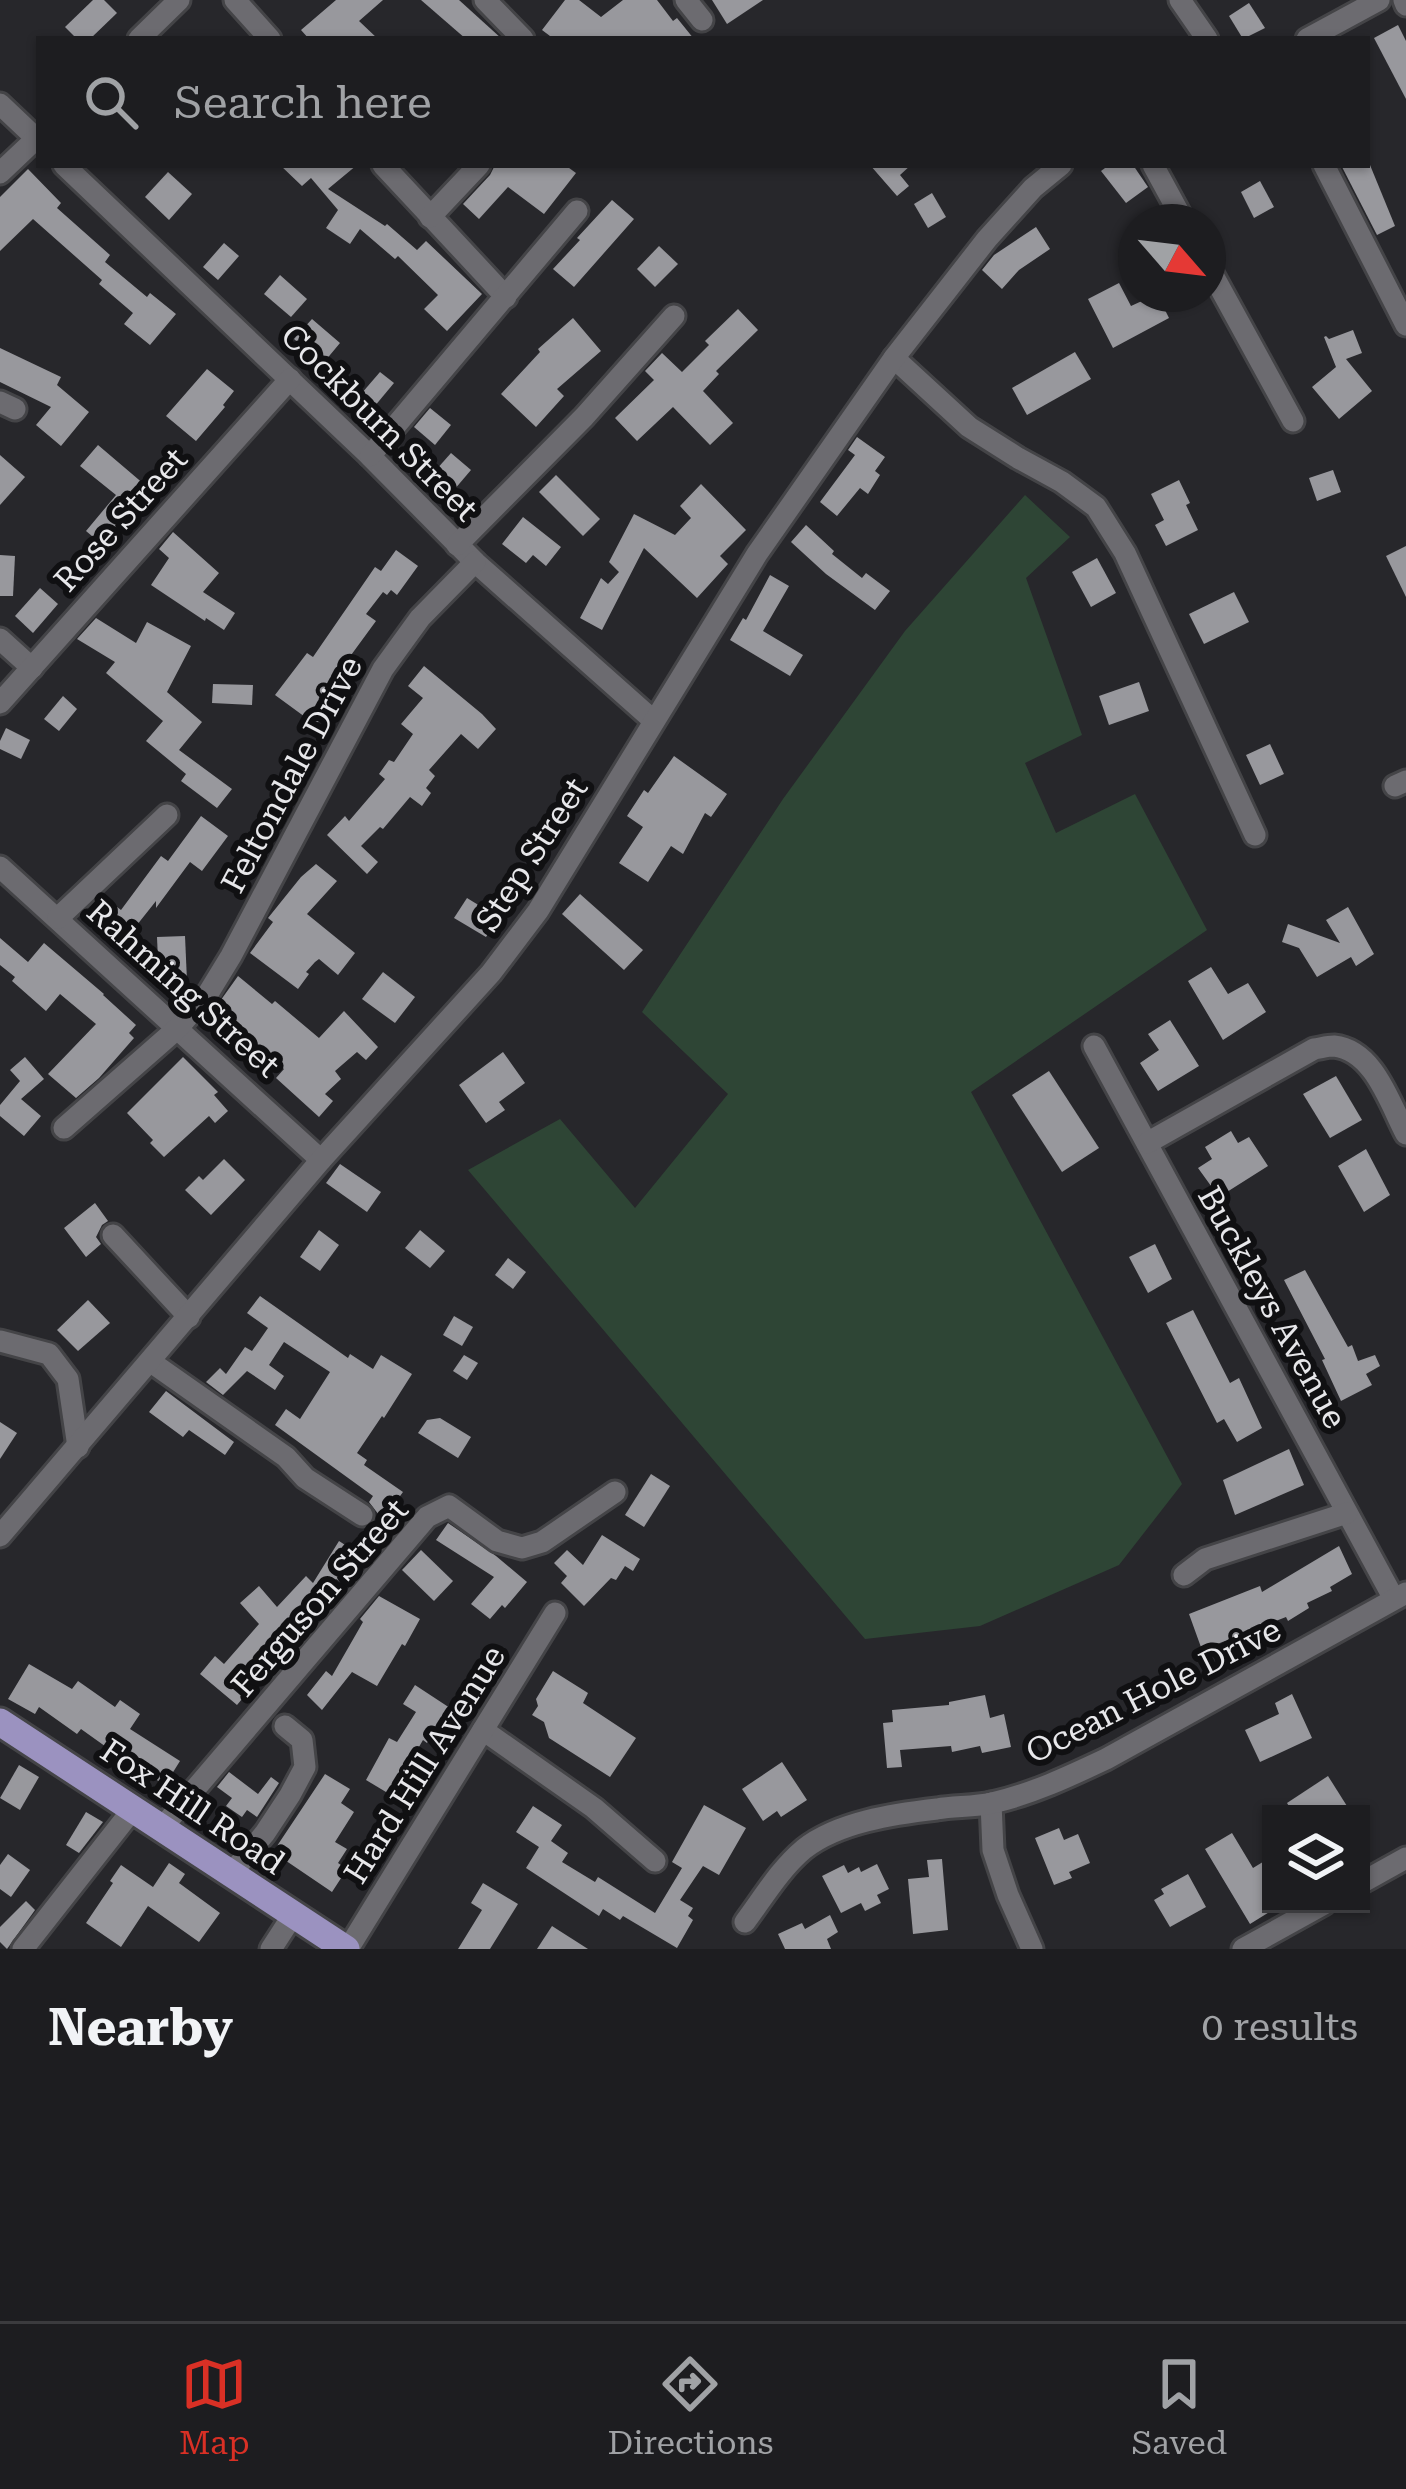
<!DOCTYPE html>
<html lang="en">
<head>
<meta charset="utf-8">
<style>
  :root { --surface:#1d1d20; --page:#252629; --text:#f1f3f6; --muted:#a0a2a5; --line:#3b3b3e; --accent:#d93025 }
  body { margin:0; font-family:"Roboto Serif",serif; background:var(--page); color:var(--text) }
  .controls { position:absolute; right:36px; bottom:36px; display:grid; overflow:hidden; border-radius:0px; box-shadow:0 3px 9px #0004 }
  .controls button { width:108px; height:108px; display:grid; place-items:center; padding:0; border:0; border-bottom:3px solid var(--line); background:var(--surface); color:var(--text); font:60px sans-serif }
  .compass { position:absolute; left:1118px; top:204px; width:108px; height:108px; border-radius:50%; background:var(--surface); box-shadow:0 3px 9px #0004; rotate:118deg }
  .list { margin:0; padding:0; list-style:none }
  h2 { display:flex; justify-content:space-between; align-items:center; height:156px; margin:0; padding:0 48px; font-size:51px }
  h2 small { font-size:39px; font-weight:400; color:var(--muted) }
  .icon { flex:none; width:66px; height:66px; fill:none; stroke:currentColor; stroke-width:2; stroke-linecap:round; stroke-linejoin:round }
  .map { position:relative; flex:none; width:1406px; height:1949px; overflow:hidden }
  .search { position:absolute; background:var(--surface); box-shadow:0 3px 9px #0004; left:36px; right:36px; top:36px; height:132px; display:flex; align-items:center; gap:30px; box-sizing:border-box; padding:0 42px; border-radius:0px; color:var(--muted); font-size:45px }
  .sheet { height:372px; background:var(--surface) }
  nav { display:flex; justify-content:space-around; align-items:center; box-sizing:border-box; height:168px; border-top:3px solid var(--line); background:var(--surface); font-size:33px; color:var(--muted) }
  nav a { display:grid; justify-items:center; gap:6px }
  nav .on { color:var(--accent) }
  .map>svg:first-child { display:block }
  .green { fill:#2e4535 }
  .building { fill:#98989d }
  .lines { fill:none; stroke-linecap:round; stroke-linejoin:round }
  .minor-casing { stroke:#444447; stroke-width:27 }
  .major-casing { stroke:#444447; stroke-width:33 }
  .minor { stroke:#6c6b70; stroke-width:21 }
  .major { stroke:#9b92c0; stroke-width:27 }
  .labels { text-anchor:middle; stroke-width:12; stroke-linejoin:round; paint-order:stroke }
  .street-label { font-size:33px; fill:#e7e7ea; stroke:#101012 }
</style>
</head>
<body>
<div class="map">
<svg width="1406" height="1949" viewBox="0 0 1406 1949">
  <rect width="100%" height="100%" fill="#27272b"/>
  <path class="green" d="M1025,495L1070,537L1026,578L1082,735L1025,763L1056,833L1135,794L1207,930L971,1092L1182,1484L1119,1565L980,1626L865,1639L468,1170L560,1119L635,1208L728,1094L642,1012L783,799L905,631Z"/>
  <g class="building">
    <path d="M93,0H104L117,13L90,39H77L65,27Z"/>
    <path d="M336,0H383L359,21L378,39H309L301,30Z"/>
    <path d="M421,0H459L502,39H466Z"/>
    <path d="M565,0H579L601,17L623,0H657L673,21L677,18L694,39H554L542,30Z"/>
    <path d="M712,0H763L727,24Z"/>
    <path d="M1249,3L1265,28L1243,39L1229,16Z"/>
    <path d="M1398,25L1406,41V99L1374,38Z"/>
    <path d="M280,165H357L328,189L385,226L387,224L417,250L426,241L482,294L447,331L424,309L438,295L398,256L395,259L360,229L350,244L326,228L338,210L311,178L302,186Z"/>
    <path d="M495,165H565L576,173L544,214L508,187L479,219L463,204L490,175Z"/>
    <path d="M870,165H911L900,175L909,186L897,196Z"/>
    <path d="M1109,165H1133L1148,187L1126,203L1101,171Z"/>
    <path d="M1341,165H1370L1395,226L1377,235Z"/>
    <path d="M28,169L61,203L57,208L110,255L105,262L147,297L150,293L176,314L150,345L124,324L133,313L99,284L102,280L33,219L0,251V197Z"/>
    <path d="M168,172L192,194L169,220L145,197Z"/>
    <path d="M1260,181L1274,207L1254,218L1241,192Z"/>
    <path d="M932,193L946,217L928,228L914,204Z"/>
    <path d="M612,200L634,219L574,287L553,269L580,240L577,238Z"/>
    <path d="M1036,227L1050,249L1019,270L1002,289L982,270L994,255Z"/>
    <path d="M224,243L239,256L218,280L203,267Z"/>
    <path d="M659,246L678,264L655,287L637,269Z"/>
    <path d="M280,275L307,299L291,317L264,294Z"/>
    <path d="M1119,283L1131,306L1157,294L1169,318L1113,348L1088,299Z"/>
    <path d="M738,309L758,330L716,371L719,374L703,391L733,423L710,445L673,407L637,441L615,418L654,380L645,371L662,353L682,372L709,345L705,341Z"/>
    <path d="M573,318L601,351L557,389L564,396L536,427L501,394L540,352L538,349Z"/>
    <path d="M312,319L340,343L320,367L308,356L310,353L294,339Z"/>
    <path d="M1353,330L1362,353L1346,359L1372,391L1339,419L1312,387L1336,367L1324,337L1326,336L1329,339Z"/>
    <path d="M0,348L61,377L57,385L89,412L61,446L36,425L51,407L0,382Z"/>
    <path d="M1075,352L1091,379L1027,415L1012,388Z"/>
    <path d="M207,369L234,391L223,405L225,407L196,441L166,416Z"/>
    <path d="M380,372L394,383L369,413L355,401Z"/>
    <path d="M430,408L451,425L435,445L414,427Z"/>
    <path d="M857,437L885,457L875,471L880,475L868,494L860,488L837,516L820,502L855,455L848,450Z"/>
    <path d="M98,445L145,485L116,520L123,526L105,547L86,531L116,495L80,466Z"/>
    <path d="M451,453L471,470L448,497L428,479Z"/>
    <path d="M0,455L25,477L0,505Z"/>
    <path d="M1333,470L1341,492L1317,501L1309,478Z"/>
    <path d="M556,475L600,519L583,536L539,492Z"/>
    <path d="M1179,480L1190,503L1186,505L1198,530L1166,546L1155,525L1164,520L1151,494Z"/>
    <path d="M701,484L746,530L720,556L728,564L697,598L644,548L602,630L580,618L601,578L608,584L619,572L609,562L634,514L675,535L691,518L680,506Z"/>
    <path d="M523,517L561,547L546,566L533,555L526,563L502,544Z"/>
    <path d="M806,525L834,551L832,554L862,578L866,573L890,591L875,610L826,574L791,542Z"/>
    <path d="M173,532L219,573L203,592L235,613L224,630L206,618L205,621L151,585L169,558L159,549Z"/>
    <path d="M1406,546V597L1386,556Z"/>
    <path d="M396,550L418,566L397,595L391,590L387,595L383,592L366,614L376,621L335,677L346,685L316,725L275,695L307,653L313,657L375,567L381,571Z"/>
    <path d="M0,555L15,556L13,596H0Z"/>
    <path d="M1097,558L1116,593L1091,607L1072,572Z"/>
    <path d="M770,575L789,586L763,631L803,655L790,676L730,640L743,618L746,620Z"/>
    <path d="M40,588L58,604L33,633L15,616Z"/>
    <path d="M1234,592L1249,622L1204,644L1189,614Z"/>
    <path d="M96,618L136,643L147,622L191,646L167,692L202,722L179,750L232,789L217,808L181,781L186,774L146,741L163,721L106,673L115,662L77,639Z"/>
    <path d="M424,666L482,714L496,729L478,749L461,734L429,770L435,776L426,788L431,793L422,806L410,797L383,829L380,827L361,846L378,862L367,874L327,835L345,816L349,821L385,779L379,774L389,760L394,762L413,734L401,724L423,698L408,686Z"/>
    <path d="M1139,682L1149,711L1109,725L1099,696Z"/>
    <path d="M213,684L253,685L252,705L212,703Z"/>
    <path d="M63,696L77,709L59,731L44,719Z"/>
    <path d="M6,728L30,740L21,759L0,749V741Z"/>
    <path d="M1270,744L1284,774L1260,785L1246,755Z"/>
    <path d="M674,756L727,794L711,817L705,813L683,854L671,846L648,882L619,863L643,827L627,816L644,790L648,793Z"/>
    <path d="M201,816L228,836L202,871L190,862L156,908V901L121,945L91,921L108,900L121,910L161,856L168,861Z"/>
    <path d="M316,864L337,881L307,914L355,953L338,975L319,959L315,962L306,972L309,974L298,989L250,953L273,922L268,918L301,877Z"/>
    <path d="M580,894L643,950L624,970L562,914Z"/>
    <path d="M467,898L498,917L486,937L454,918Z"/>
    <path d="M1348,907L1374,954L1356,966L1351,957L1317,977L1299,948L1282,942L1288,924L1340,943L1326,920Z"/>
    <path d="M185,936L187,981L159,983L157,937Z"/>
    <path d="M0,938L28,962L44,943L104,994L103,995L136,1025L129,1033L134,1038L99,1078L76,1098L48,1074L96,1024L60,994L46,1011L12,981L15,977L0,965Z"/>
    <path d="M1211,967L1228,994L1248,983L1266,1012L1223,1040L1188,981Z"/>
    <path d="M383,972L415,997L395,1023L362,999Z"/>
    <path d="M238,976L272,1004L275,1001L319,1038L344,1011L378,1047L366,1060L357,1052L335,1071L341,1079L325,1094L333,1101L319,1117L276,1078L284,1069L213,1011Z"/>
    <path d="M1170,1020L1199,1066L1158,1091L1140,1063L1159,1050L1148,1034Z"/>
    <path d="M503,1052L525,1083L499,1102L505,1110L486,1123L459,1085Z"/>
    <path d="M25,1057L44,1079L21,1099L41,1116L24,1136L0,1116V1105L20,1081L10,1070Z"/>
    <path d="M183,1057L218,1092L214,1095L228,1111L215,1123L209,1116L164,1157L150,1143L153,1140L127,1113Z"/>
    <path d="M1049,1071L1099,1148L1062,1172L1012,1095Z"/>
    <path d="M1336,1076L1362,1120L1330,1138L1303,1094Z"/>
    <path d="M1231,1131L1238,1143L1249,1137L1268,1166L1219,1197L1198,1168L1212,1159L1205,1147Z"/>
    <path d="M1366,1149L1390,1195L1364,1212L1338,1166Z"/>
    <path d="M224,1159L245,1180L211,1215L185,1190L199,1176L203,1180Z"/>
    <path d="M340,1164L381,1192L367,1212L326,1183Z"/>
    <path d="M95,1203L108,1221L102,1225L96,1237L101,1244L86,1257L64,1228Z"/>
    <path d="M319,1230L339,1245L320,1271L300,1257Z"/>
    <path d="M420,1230L445,1251L430,1268L405,1248Z"/>
    <path d="M1155,1244L1172,1279L1148,1293L1129,1257Z"/>
    <path d="M508,1258L526,1272L513,1289L495,1275Z"/>
    <path d="M1305,1270L1348,1347L1352,1345L1358,1361L1375,1355L1380,1366L1366,1374L1372,1385L1341,1401L1322,1360L1325,1359L1284,1280Z"/>
    <path d="M260,1296L348,1358L350,1354L373,1369L381,1355L412,1374L384,1418L382,1416L357,1453L367,1460L364,1465L403,1492L395,1503L390,1499L379,1515L369,1502L373,1496L275,1425L286,1409L300,1419L330,1372L284,1342L269,1365L284,1376L275,1390L247,1371L223,1395L206,1382L220,1368L226,1374L245,1347L252,1351L268,1328L247,1313Z"/>
    <path d="M88,1300L110,1323L78,1351L57,1330Z"/>
    <path d="M1193,1310L1230,1383L1239,1378L1262,1428L1237,1442L1224,1419L1217,1423L1166,1323Z"/>
    <path d="M454,1316L473,1327L462,1346L443,1335Z"/>
    <path d="M464,1355L478,1363L467,1380L453,1371Z"/>
    <path d="M166,1391L234,1442L225,1455L189,1430L183,1437L149,1412Z"/>
    <path d="M440,1418L471,1437L458,1458L418,1433L427,1420Z"/>
    <path d="M0,1422L17,1433L0,1459Z"/>
    <path d="M1289,1449L1304,1485L1235,1515L1223,1480Z"/>
    <path d="M651,1474L670,1486L644,1527L625,1515Z"/>
    <path d="M448,1523L496,1556L527,1582L505,1608L502,1605L490,1619L471,1604L494,1577L436,1540Z"/>
    <path d="M602,1535L640,1559L633,1571L625,1566L616,1580L611,1578L584,1606L561,1583L567,1576L554,1563L567,1550L583,1565Z"/>
    <path d="M339,1541L359,1554L350,1568L355,1571L346,1585L336,1579L294,1625L295,1627L262,1657L266,1661L247,1683L252,1687L237,1705L200,1674L215,1656L224,1664L259,1624L240,1603L259,1586L277,1607L306,1576L313,1583Z"/>
    <path d="M1339,1546L1352,1574L1330,1587L1332,1591L1307,1603L1309,1608L1288,1621L1286,1617L1202,1650L1189,1614L1260,1586L1262,1592Z"/>
    <path d="M421,1550L453,1581L434,1601L402,1570Z"/>
    <path d="M379,1596L420,1619L405,1646L402,1644L377,1686L352,1672L322,1710L307,1695L326,1671L332,1676L363,1622L360,1619Z"/>
    <path d="M29,1664L72,1689L78,1681L115,1707L120,1700L140,1714L130,1729L180,1761L165,1785L142,1771L145,1766L119,1748L116,1754L81,1729L77,1734L39,1707L35,1714L8,1699Z"/>
    <path d="M553,1671L588,1693L583,1703L636,1738L610,1777L549,1738L544,1722L532,1715L538,1706L536,1699Z"/>
    <path d="M415,1685L450,1708L427,1743L423,1740L391,1795L366,1780L389,1738L397,1742L416,1712L403,1704Z"/>
    <path d="M1292,1694L1312,1738L1260,1762L1245,1730L1279,1714L1275,1703Z"/>
    <path d="M985,1695L990,1718L1004,1714L1011,1747L982,1753L980,1746L952,1752L951,1746L900,1750L902,1767L887,1768L883,1723L893,1722L892,1710L949,1705V1702Z"/>
    <path d="M782,1762L807,1800L781,1817L777,1811L763,1821L742,1789Z"/>
    <path d="M19,1765L39,1777L20,1810L0,1798Z"/>
    <path d="M229,1772L258,1794L271,1777L279,1783L257,1817L247,1810L242,1817L226,1806L232,1798L217,1787Z"/>
    <path d="M325,1774L350,1789L341,1803L354,1812L335,1842L347,1849L338,1863L347,1869L332,1892L273,1852Z"/>
    <path d="M1328,1776L1352,1814H1294L1287,1803Z"/>
    <path d="M704,1805L746,1828L719,1875L703,1866L680,1900L693,1908L688,1916L693,1920L677,1948L623,1916L620,1920L603,1909L599,1916L526,1868L539,1847L516,1832L533,1806L562,1825L551,1841L568,1853L562,1862L595,1882L598,1877L655,1913L682,1868L672,1862Z"/>
    <path d="M86,1812L103,1822L79,1853L66,1845Z"/>
    <path d="M1059,1828L1064,1840L1078,1834L1090,1863L1069,1872L1072,1878L1054,1885L1035,1838Z"/>
    <path d="M1232,1833L1253,1868L1271,1857V1911L1250,1924L1205,1849Z"/>
    <path d="M8,1854L30,1870L11,1897L0,1889V1865Z"/>
    <path d="M942,1859L948,1930L913,1934L908,1879L929,1877L927,1860Z"/>
    <path d="M169,1863L185,1874L179,1883L220,1913L199,1942L148,1906L121,1947L86,1923L113,1883L110,1881L121,1865L153,1887Z"/>
    <path d="M877,1864L889,1889L877,1895L881,1903L865,1911L861,1903L841,1913L822,1876L844,1865L848,1873L859,1867L861,1872Z"/>
    <path d="M1188,1874L1206,1907L1170,1927L1154,1900L1164,1894L1161,1889Z"/>
    <path d="M483,1883L518,1904L490,1949H458L482,1910L471,1903Z"/>
    <path d="M26,1901L35,1910L7,1949L0,1942V1927Z"/>
    <path d="M830,1915L838,1932L827,1939L831,1949H785L778,1934L802,1923L805,1929Z"/>
    <path d="M552,1926L588,1949H537Z"/>
  </g>
  <g class="lines">
    <defs>
      <g id="minor">
        <path d="M235,0L270,39"/>
        <path d="M485,0L523,39"/>
        <path d="M686,0L702,20"/>
        <path d="M1180,0L1207,39"/>
        <path d="M1404,0L1406,5"/>
        <path d="M139,39L179,0"/>
        <path d="M1307,39L1379,0"/>
        <path d="M0,104L39,141"/>
        <path d="M64,165L370,456L475,562L654,721"/>
        <path d="M383,165L506,297"/>
        <path d="M1153,165L1184,222"/>
        <path d="M1324,165L1406,325"/>
        <path d="M0,173L39,136"/>
        <path d="M430,217L479,165"/>
        <path d="M1208,266L1293,421"/>
        <path d="M894,358L969,427L1018,458L1062,482L1096,507L1125,553L1255,835"/>
        <path d="M0,402L15,409"/>
        <path d="M370,456L577,211"/>
        <path d="M457,545L584,417L674,316"/>
        <path d="M0,639L32,668"/>
        <path d="M0,703L290,379"/>
        <path d="M1395,786L1406,781"/>
        <path d="M0,867L321,1160"/>
        <path d="M58,918L167,815"/>
        <path d="M1094,1046L1394,1599"/>
        <path d="M64,1128L179,1027L209,992L231,956L383,669L420,618L475,562"/>
        <path d="M1147,1143L1314,1049C1321,1048 1327,1046 1334,1046C1374,1050 1390,1104 1406,1134"/>
        <path d="M113,1235L189,1317"/>
        <path d="M0,1341L49,1354L68,1379L78,1447"/>
        <path d="M151,1362L286,1457L305,1478L362,1515"/>
        <path d="M0,1536L321,1160L491,973L538,911L757,554L894,358L987,239L1033,188L1061,165"/>
        <path d="M1184,1575L1205,1559L1347,1513"/>
        <path d="M483,1730L594,1808L655,1861"/>
        <path d="M991,1803L993,1850L1008,1895L1032,1949"/>
        <path d="M161,1829L427,1517L449,1506L497,1541L522,1548L542,1542L615,1492"/>
        <path d="M230,1875L265,1833L290,1795L305,1767L302,1740L285,1726"/>
        <path d="M1361,1883L1406,1858"/>
        <path d="M745,1922C763,1898 780,1869 804,1849C838,1822 894,1814 937,1809C955,1806 974,1807 992,1803C1032,1794 1070,1776 1106,1759L1406,1593"/>
        <path d="M23,1949L133,1809"/>
        <path d="M271,1949L293,1915"/>
        <path d="M348,1949L555,1613"/>
        <path d="M1243,1949L1324,1904"/>
      </g>
      <path id="major" d="M0,1722L346,1949"/>
    </defs>
    <use href="#minor" class="minor-casing"/>
    <use href="#major" class="major-casing"/>
    <use href="#minor" class="minor"/>
    <use href="#major" class="major"/>
  </g>
  <g class="labels">
    <g class="street-label">
      <text transform="translate(380 422) rotate(45)" y="12">Cockburn Street</text>
      <text transform="translate(120 519) rotate(-48)" y="12">Rose Street</text>
      <text transform="translate(291 774) rotate(-62)" y="12">Feltondale Drive</text>
      <text transform="translate(531 854) rotate(-57)" y="12">Step Street</text>
      <text transform="translate(184 988) rotate(42)" y="12">Rahming Street</text>
      <text transform="translate(1273 1307) rotate(61)" y="12">Buckleys Avenue</text>
      <text transform="translate(319 1597) rotate(-49)" y="12">Ferguson Street</text>
      <text transform="translate(1153 1690) rotate(-27)" y="12">Ocean Hole Drive</text>
      <text transform="translate(424 1764) rotate(-58)" y="12">Hard Hill Avenue</text>
      <text transform="translate(193 1806) rotate(34)" y="12">Fox Hill Road</text>
    </g>
  </g>
</svg>
<div class="controls">
<button><svg class="icon" aria-label="layers" viewBox="0 0 24 24"><path d="M12 4l9 5-9 5-9-5zM3 14l9 5 9-5"/></svg></button>
</div>
<svg class="compass" viewBox="-18 -18 36 36"><path d="M0-13l5 13h-10z" fill="#e53935"/><path d="M0 13l5-13h-10z" fill="#a0a2a5"/></svg>
<div class="search"><svg class="icon" aria-label="search" viewBox="0 0 24 24"><circle cx="10" cy="10" r="6"/><path d="M15 15l6 6"/></svg>Search here</div>
</div>
<section class="sheet">
<h2>Nearby<small>0 results</small></h2>
<ul class="list">
</ul>
</section>
<nav>
<a class="on"><svg class="icon" aria-label="map" viewBox="0 0 24 24"><path d="M3 6l6-2 6 2 6-2v14l-6 2-6-2-6 2zM9 4v14M15 6v14"/></svg>Map</a>
<a><svg class="icon" aria-label="directions" viewBox="0 0 24 24"><path d="M12 3l9 9-9 9-9-9zM9 14v-3h6M13 9l2 2-2 2"/></svg>Directions</a>
<a><svg class="icon" aria-label="saved" viewBox="0 0 24 24"><path d="M7 4h10v16l-5-4-5 4z"/></svg>Saved</a>
</nav>
</body>
</html>
